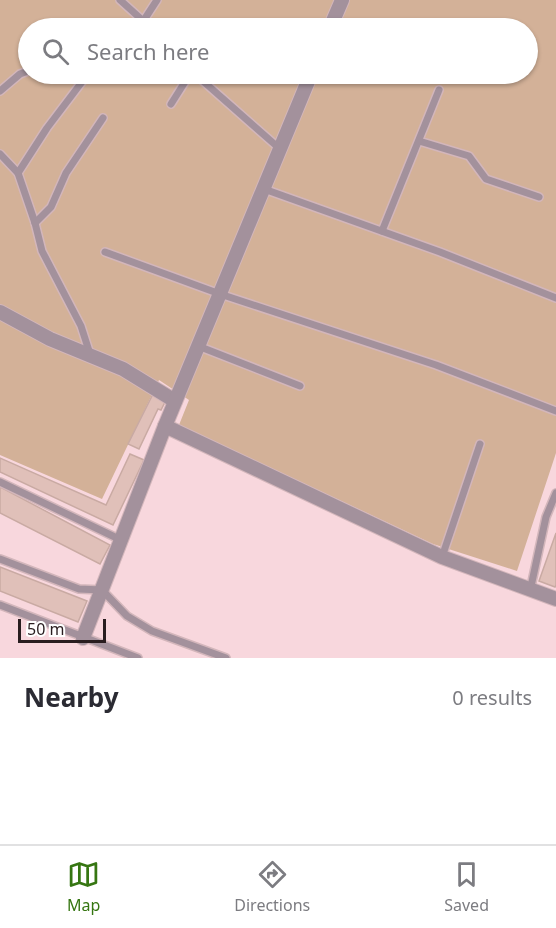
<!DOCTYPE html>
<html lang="en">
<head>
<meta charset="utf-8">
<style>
  :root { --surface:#fff; --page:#f7f7f7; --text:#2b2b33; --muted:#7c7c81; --line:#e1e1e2; --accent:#367612 }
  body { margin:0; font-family:"Noto Sans",sans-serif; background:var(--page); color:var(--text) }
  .scale { position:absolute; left:18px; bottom:15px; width:88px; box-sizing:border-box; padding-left:6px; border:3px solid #291d1f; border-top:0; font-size:16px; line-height:21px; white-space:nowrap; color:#291d1f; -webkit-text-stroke:4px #fff; paint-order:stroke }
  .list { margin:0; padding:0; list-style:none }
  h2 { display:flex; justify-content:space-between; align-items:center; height:78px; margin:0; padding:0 24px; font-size:26px }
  h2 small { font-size:20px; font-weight:400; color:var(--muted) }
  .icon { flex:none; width:33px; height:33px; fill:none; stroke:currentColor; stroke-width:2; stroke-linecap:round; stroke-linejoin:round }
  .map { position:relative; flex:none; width:556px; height:658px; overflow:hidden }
  .search { position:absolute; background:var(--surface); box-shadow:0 2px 4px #0004; left:18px; right:18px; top:18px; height:66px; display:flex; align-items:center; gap:15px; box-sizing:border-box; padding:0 21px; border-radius:33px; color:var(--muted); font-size:22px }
  .sheet { height:186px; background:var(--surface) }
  nav { display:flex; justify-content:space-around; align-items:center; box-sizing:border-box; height:84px; border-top:2px solid var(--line); background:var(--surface); font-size:16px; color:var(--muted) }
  nav a { display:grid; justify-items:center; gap:3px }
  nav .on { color:var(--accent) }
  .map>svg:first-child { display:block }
  .green { fill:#d3b198; fill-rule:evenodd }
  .building { fill:#e0c0b9; stroke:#c9aaa3; stroke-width:1.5 }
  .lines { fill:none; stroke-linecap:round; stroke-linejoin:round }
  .lane-casing { stroke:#d3b6bb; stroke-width:10 }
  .street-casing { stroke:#d3b6bb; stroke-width:16 }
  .lane { stroke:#a3919c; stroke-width:7 }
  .street { stroke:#a3919c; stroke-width:14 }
</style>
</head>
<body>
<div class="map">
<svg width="556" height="658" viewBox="0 0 556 658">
  <rect width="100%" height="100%" fill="#f8d7dd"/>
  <path class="green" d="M0,0H556V453L517,571L433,544L179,425L189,400L159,380L102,499L0,455ZM28,28H528V74H28Z"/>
  <g class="building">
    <path d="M153,394L166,400L161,410L158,409L139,449L128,444Z"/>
    <path d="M130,454L144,460L113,525L0,472V458L106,505Z"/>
    <path d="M0,487L110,545L100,564L0,513Z"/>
    <path d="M556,533V585L555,587L539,581Z"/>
    <path d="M0,567L87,601L78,622L0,591Z"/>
  </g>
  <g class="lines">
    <defs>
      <g id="lane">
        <path d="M120,0L151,28"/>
        <path d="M132,28L144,20L157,0"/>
        <path d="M195,74L280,149"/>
        <path d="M0,91L20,74L28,71"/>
        <path d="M171,104L190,74"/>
        <path d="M419,141L469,156L486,179L539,197"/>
        <path d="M0,154L18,173L35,223L42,251L81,326L90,354"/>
        <path d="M18,173L47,128L88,74"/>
        <path d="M264,189L440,252L556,298"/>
        <path d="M35,223L51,207L66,173L103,118"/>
        <path d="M382,231L439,90"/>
        <path d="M105,252L220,294L436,365L556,411"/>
        <path d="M198,346L300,386"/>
        <path d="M0,482L121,540"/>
        <path d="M442,557L480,444"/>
        <path d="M0,559L79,589L102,590L127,616L152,631L226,658"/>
        <path d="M530,591L546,517L556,493"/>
        <path d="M0,605L138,658"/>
      </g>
      <g id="street">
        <path d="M330,28L342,0"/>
        <path d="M0,312L50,339L123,369L175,401"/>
        <path d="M165,426L442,557L556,599"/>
        <path d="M83,638L165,426L311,74"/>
      </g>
    </defs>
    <use href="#lane" class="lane-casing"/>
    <use href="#street" class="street-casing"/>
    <use href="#lane" class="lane"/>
    <use href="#street" class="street"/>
  </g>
</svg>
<div class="scale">50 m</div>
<div class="search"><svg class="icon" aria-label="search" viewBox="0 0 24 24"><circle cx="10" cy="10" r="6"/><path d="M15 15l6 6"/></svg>Search here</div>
</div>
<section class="sheet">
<h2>Nearby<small>0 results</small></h2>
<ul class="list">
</ul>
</section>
<nav>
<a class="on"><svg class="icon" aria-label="map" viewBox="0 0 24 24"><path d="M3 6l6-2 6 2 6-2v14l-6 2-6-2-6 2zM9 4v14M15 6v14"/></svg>Map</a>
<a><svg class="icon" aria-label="directions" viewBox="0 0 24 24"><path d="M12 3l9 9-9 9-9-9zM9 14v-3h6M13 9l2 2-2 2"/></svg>Directions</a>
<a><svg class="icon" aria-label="saved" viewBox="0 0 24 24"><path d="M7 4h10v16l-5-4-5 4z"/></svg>Saved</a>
</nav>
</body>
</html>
